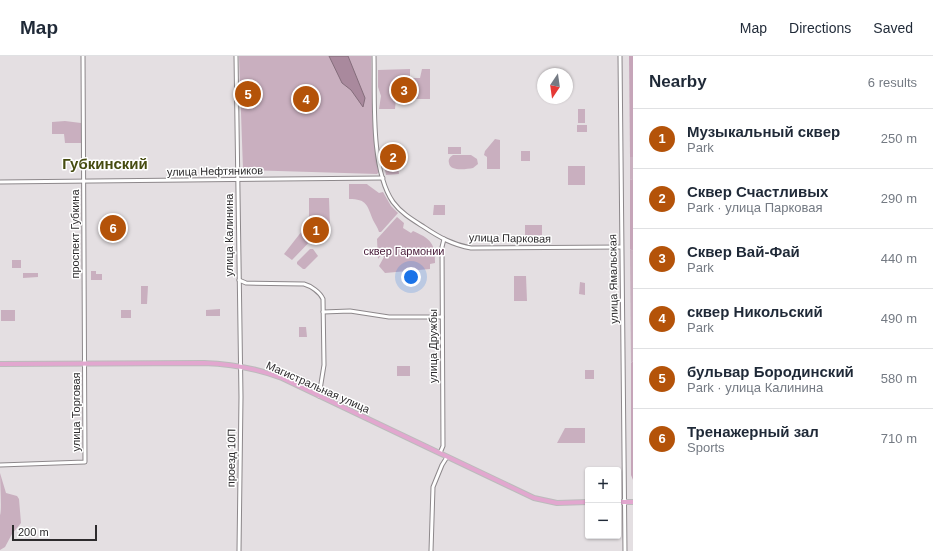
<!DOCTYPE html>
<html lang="en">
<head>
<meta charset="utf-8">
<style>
  :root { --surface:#fff; --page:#f6f6f7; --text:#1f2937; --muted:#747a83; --line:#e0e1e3; --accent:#b45309 }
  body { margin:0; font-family:Arial,sans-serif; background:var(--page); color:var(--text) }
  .controls { position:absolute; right:12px; bottom:12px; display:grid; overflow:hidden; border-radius:4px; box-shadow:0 1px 3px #0004 }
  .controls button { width:36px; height:36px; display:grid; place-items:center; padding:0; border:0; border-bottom:1px solid var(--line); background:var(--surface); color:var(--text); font:20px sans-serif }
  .compass { position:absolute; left:537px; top:12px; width:36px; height:36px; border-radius:50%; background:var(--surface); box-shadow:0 1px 3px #0004; rotate:193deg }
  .scale { position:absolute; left:12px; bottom:10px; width:85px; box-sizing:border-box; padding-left:4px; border:2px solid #2d2b2d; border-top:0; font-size:11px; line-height:14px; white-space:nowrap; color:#2d2b2d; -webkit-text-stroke:3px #fff; paint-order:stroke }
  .you { position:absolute; left:411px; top:221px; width:14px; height:14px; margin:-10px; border:3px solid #fff; border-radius:50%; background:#1a73e8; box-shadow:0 0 0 6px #1a73e833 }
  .badge { display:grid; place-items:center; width:26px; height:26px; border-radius:50%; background:var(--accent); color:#fff; font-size:13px; font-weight:700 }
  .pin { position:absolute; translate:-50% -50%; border:2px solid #fff; box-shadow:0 1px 4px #0006 }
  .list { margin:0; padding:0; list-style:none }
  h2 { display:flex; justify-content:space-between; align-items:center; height:52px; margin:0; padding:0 16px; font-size:17px }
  h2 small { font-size:13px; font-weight:400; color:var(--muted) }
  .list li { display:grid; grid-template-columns:26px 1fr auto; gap:12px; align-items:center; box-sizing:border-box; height:60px; padding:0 16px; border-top:1px solid var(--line) }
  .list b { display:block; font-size:15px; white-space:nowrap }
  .list p { margin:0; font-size:13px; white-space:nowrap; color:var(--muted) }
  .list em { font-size:13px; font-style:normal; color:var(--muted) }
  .map { position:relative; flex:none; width:633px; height:495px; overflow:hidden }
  header { display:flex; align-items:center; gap:24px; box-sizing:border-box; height:56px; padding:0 20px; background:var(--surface); border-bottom:1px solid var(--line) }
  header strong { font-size:19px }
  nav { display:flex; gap:22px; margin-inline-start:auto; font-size:14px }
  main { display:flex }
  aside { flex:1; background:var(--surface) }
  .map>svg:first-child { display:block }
  .green { fill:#c9afbf }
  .forest { fill:#c6a5b9 }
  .water { fill:#a9899d; stroke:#846d7b }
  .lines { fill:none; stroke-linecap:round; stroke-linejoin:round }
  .minor-casing { stroke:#8d888b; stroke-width:5 }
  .major-casing { stroke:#bcbbbc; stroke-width:6 }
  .minor { stroke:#fff; stroke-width:3 }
  .major { stroke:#e2a7cf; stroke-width:4 }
  .labels { text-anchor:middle; stroke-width:3; stroke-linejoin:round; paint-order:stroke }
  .street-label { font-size:11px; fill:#2d2b2d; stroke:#fff }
  .park-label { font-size:11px; fill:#4c213e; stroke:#fff }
  .district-label { font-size:15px; font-weight:bold; fill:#464c10; stroke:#fff }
</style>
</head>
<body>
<header>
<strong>Map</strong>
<nav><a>Map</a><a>Directions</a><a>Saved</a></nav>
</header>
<main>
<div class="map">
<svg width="633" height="495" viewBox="0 0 633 495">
  <rect width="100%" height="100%" fill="#e4dfe2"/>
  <g class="green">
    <path d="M239,0H371C372,39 371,77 379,116L377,118L243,114Z"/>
    <path d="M410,13V22H420L422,13H430V43H396L395,53H379L381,40L378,31V14Z"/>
    <rect x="578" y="53" width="7" height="14"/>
    <path d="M65,65L81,67V87H65L64,78H52V66Z"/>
    <rect x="577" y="69" width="10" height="7"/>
    <path d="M495,83L500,84V113H487V101L484,99L485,95Z"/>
    <rect x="448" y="91" width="13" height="7"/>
    <path d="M381,93H403V107L398,109L399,118L386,119Z"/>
    <rect x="521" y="95" width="9" height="10"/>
    <path d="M453,99H471L477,103L478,108L473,112C467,113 450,116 449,107C448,103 450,101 453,99Z"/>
    <path d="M630,101H633V123L630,124Z"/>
    <rect x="568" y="110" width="17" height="19"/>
    <path d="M349,128H367L368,129L379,137L383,136L391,150L398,157L381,176H379C378,172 375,168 373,164C367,149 367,143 349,143Z"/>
    <path d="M309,142H329L330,172L327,176H319L292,204L284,198L309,166Z"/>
    <path d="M434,149H445V159H433Z"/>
    <path d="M397,161L404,167L403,172L411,177L413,175C431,183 435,187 435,207L430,208V213L385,217L379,210L384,201L381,199L378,203L377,183Z"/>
    <path d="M525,169H542V179L525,180Z"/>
    <path d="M310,193H313L318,200L305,213H303L297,208V206Z"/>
    <path d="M630,193L633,195V305L631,307Z"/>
    <rect x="12" y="204" width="9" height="8"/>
    <path d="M91,215H96V218H102V224H91Z"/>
    <path d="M23,217H38V221L23,222Z"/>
    <path d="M514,220H526L527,245H514Z"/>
    <path d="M580,226L585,227V239L579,238Z"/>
    <path d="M141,230H148L147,248H141Z"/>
    <path d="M220,253V260H206V254Z"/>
    <rect x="1" y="254" width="14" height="11"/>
    <rect x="121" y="254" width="10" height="8"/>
    <path d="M299,271H306L307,281H299Z"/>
    <rect x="397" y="310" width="13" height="10"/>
    <rect x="585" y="314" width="9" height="9"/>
    <path d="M565,372H585V387H557Z"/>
    <path d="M0,417L6,437L17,440L19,443L21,467L12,478L5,491L0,494V459C2,455 0,424 0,417Z"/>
  </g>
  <g class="forest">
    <path d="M629,0H633V101H630Z"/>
    <path d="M633,123V195L630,193V124Z"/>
    <path d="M633,305V424L631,419V307Z"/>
  </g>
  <path class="water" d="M329,0H348L365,42L363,51L351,34L342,27Z"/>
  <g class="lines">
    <defs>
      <g id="minor">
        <path d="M236,0L241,341L239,495"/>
        <path d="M374,0C375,40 370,113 393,146C401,157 413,164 424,171C439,181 453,189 471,192L621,191"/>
        <path d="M620,0L625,495"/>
        <path d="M0,126L383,122"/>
        <path d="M239,224L246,227L304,228C311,230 320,236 323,243L324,309L319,340"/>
        <path d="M323,256L350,255L389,261H442"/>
        <path d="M440,397L443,390L442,191L444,183"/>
        <path d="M0,409L85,406L83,0"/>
        <path d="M431,495L433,431L442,409L447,401"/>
      </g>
      <g id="major">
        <path d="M0,308L204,307C231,308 256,312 282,322L534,442L557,447L588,446"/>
        <path d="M618,446H633"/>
      </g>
    </defs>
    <use href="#minor" class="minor-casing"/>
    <use href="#major" class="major-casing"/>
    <use href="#minor" class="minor"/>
    <use href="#major" class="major"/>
  </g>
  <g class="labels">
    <g class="street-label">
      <text transform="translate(215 115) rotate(-1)" y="4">улица Нефтяников</text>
      <text transform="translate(75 178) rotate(-90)" y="4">проспект Губкина</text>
      <text transform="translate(229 179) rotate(-90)" y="4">улица Калинина</text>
      <text transform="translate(510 182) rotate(1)" y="4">улица Парковая</text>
      <text transform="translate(613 223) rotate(-91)" y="4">улица Ямальская</text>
      <text transform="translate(433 290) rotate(-90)" y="4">улица Дружбы</text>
      <text transform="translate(318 331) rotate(24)" y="4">Магистральная улица</text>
      <text transform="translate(76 356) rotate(-90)" y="4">улица Торговая</text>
      <text transform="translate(231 402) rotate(-89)" y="4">проезд 10П</text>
    </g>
    <g class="park-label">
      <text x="404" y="199">сквер Гармонии</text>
    </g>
    <g class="district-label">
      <text x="105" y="113">Губкинский</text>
    </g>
  </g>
</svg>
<div class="controls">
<button>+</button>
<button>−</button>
</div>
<svg class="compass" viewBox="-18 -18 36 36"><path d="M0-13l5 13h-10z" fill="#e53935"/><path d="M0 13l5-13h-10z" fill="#747a83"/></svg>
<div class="scale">200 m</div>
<div class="you"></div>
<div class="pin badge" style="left:316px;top:174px">1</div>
<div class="pin badge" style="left:393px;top:101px">2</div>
<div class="pin badge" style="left:404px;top:34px">3</div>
<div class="pin badge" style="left:306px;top:43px">4</div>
<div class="pin badge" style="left:248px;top:38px">5</div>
<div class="pin badge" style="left:113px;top:172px">6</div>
</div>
<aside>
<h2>Nearby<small>6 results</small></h2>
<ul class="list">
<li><span class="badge">1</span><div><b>Музыкальный сквер</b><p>Park</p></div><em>250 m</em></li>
<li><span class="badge">2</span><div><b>Сквер Счастливых</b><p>Park · улица Парковая</p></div><em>290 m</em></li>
<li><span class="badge">3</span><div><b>Сквер Вай-Фай</b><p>Park</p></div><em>440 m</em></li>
<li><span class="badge">4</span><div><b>сквер Никольский</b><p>Park</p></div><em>490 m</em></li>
<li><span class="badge">5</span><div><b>бульвар Бородинский</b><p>Park · улица Калинина</p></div><em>580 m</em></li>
<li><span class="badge">6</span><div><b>Тренажерный зал</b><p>Sports</p></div><em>710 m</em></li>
</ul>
</aside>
</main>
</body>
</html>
